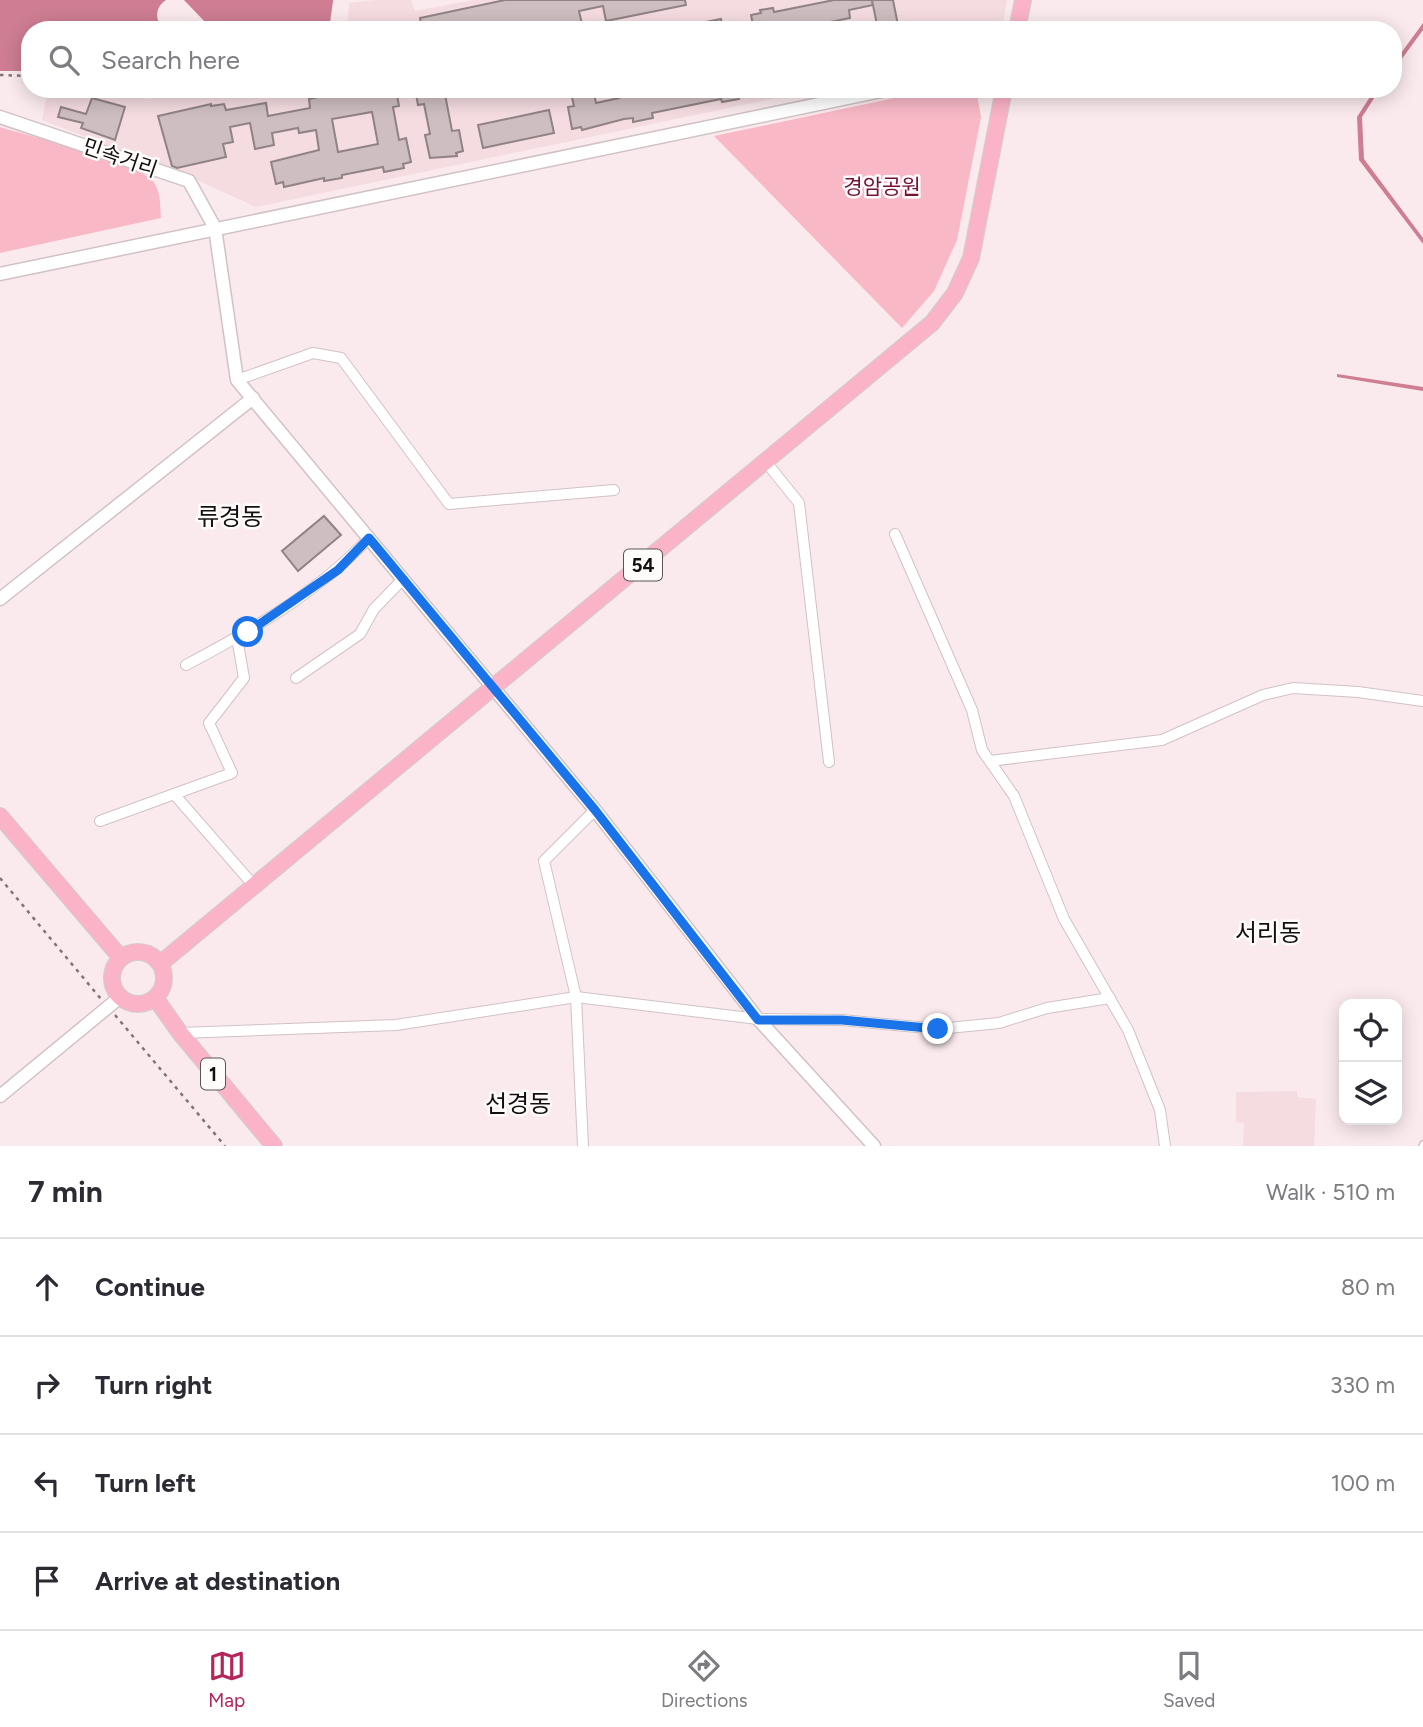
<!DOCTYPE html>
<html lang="en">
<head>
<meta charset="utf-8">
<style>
  :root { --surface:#fff; --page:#f7f7f7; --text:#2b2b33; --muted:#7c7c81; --line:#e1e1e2; --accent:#b3265c }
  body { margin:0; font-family:Figtree,"Noto Sans KR",sans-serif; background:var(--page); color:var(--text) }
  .controls { position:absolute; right:21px; bottom:21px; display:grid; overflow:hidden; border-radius:14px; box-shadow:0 4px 18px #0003 }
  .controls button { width:63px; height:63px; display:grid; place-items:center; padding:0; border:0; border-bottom:2px solid var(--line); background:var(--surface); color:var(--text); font:35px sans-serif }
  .stop { position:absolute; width:21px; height:21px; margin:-16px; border:5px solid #1a73e8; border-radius:50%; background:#fff }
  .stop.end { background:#1a73e8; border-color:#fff; box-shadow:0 2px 7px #0008 }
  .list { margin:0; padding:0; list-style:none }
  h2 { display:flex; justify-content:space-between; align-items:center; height:91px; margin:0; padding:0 28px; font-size:30px }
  h2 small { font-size:23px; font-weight:400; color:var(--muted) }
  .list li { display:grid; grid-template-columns:46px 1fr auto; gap:21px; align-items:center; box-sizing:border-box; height:98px; padding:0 28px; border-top:2px solid var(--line) }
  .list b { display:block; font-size:26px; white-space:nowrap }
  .list em { font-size:23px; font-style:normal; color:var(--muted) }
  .icon { flex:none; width:38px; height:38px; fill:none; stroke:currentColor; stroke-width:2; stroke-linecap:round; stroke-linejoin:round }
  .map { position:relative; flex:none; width:1423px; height:1146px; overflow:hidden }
  .search { position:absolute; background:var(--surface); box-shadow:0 4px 18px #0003; left:21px; right:21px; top:21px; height:77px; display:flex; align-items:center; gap:18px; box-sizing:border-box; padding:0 24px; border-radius:28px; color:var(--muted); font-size:26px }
  .sheet { height:483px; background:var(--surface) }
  nav { display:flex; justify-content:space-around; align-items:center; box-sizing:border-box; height:98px; border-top:2px solid var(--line); background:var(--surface); font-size:19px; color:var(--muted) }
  nav a { display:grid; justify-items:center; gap:4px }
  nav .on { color:var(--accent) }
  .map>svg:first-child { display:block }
  .built { fill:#f5dce1 }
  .green { fill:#f8b8c6 }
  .water { fill:#ce7d92 }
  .building { fill:#cebec1; stroke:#908285; stroke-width:2; fill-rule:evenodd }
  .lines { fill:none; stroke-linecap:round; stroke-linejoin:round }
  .service-casing { stroke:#d1c2c5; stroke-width:8 }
  .minor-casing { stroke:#d1c2c5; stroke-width:12 }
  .tertiary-casing { stroke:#d1c2c5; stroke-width:15 }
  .primary-casing { stroke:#d0cfcf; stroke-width:18 }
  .path { stroke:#7f7577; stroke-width:2.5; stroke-dasharray:3.5 5; stroke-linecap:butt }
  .service { stroke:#fff; stroke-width:5 }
  .minor { stroke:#fff; stroke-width:10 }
  .tertiary { stroke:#fff; stroke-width:12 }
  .primary { stroke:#fbb3c7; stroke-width:16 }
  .route { stroke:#1a73e8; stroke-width:9 }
  .labels { text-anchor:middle; stroke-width:5; stroke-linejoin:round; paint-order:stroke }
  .shield { fill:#fefbfb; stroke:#5a5656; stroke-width:2 }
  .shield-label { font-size:19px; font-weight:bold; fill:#140f10 }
  .street-label { font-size:21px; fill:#140f10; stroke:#fefbfb }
  .park-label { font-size:21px; fill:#741238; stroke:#fefbfb }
  .quarter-label { font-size:24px; fill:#140f10; stroke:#fefbfb }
</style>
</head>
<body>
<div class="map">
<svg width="1423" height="1146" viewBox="0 0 1423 1146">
  <rect width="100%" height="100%" fill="#faeaed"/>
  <g class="built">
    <path d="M375,0H411L415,11L474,0H1007L1002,30H347L349,3Z"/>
    <path d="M48,89L149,99L232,89H819L256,207L199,181L42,120Z"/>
    <path d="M1297,1091V1097L1316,1099L1314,1146H1243L1244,1123L1236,1122V1092Z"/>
  </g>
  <g class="green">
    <path d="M937,89H961L977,95L981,117L957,240L934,291L902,328L714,136Z"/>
    <path d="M0,127C29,136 137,162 153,181C161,192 160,205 161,218L0,253Z"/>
  </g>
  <g class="water">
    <path d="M0,0H173H166C154,8 156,19 162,30H30V71H0Z"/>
    <path d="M184,0H333V1L329,30H207L206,23Z"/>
    <path d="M1423,23V30L1393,71V64Z"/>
    <path d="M1375,89H1380L1362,117L1364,159L1423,238V244L1359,160L1357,117Z"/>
    <path d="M1337,374L1423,387V391L1337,377Z"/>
  </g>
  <g class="building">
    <path d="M505,0H685L686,5L606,21L603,6L579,11L582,24L551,30H518L516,23L493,27V30H422L420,18Z"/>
    <path d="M834,0H872L873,5L849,10L850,18L791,30H754L751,15L761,13L760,10L773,8L774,12Z"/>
    <path d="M872,0H893L899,30H878Z"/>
    <path d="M721,19L723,30H690V25Z"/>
    <path d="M358,89H396L399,106L393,107L399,140L406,138L411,162L403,164L404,168L384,172L383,167L342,175V178L324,181V178L284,187L283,182L276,184L271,162L319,150L316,130L299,133L298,128L272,133L274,145L255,149L250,123L230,127L233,142L223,144L226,157L177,168L172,166L158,116L211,104V106L224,104L226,110L266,103L268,116L310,108L309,99L318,97L317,94ZM372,112L378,144L338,152L332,119Z"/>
    <path d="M415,89H444L452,131L459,130L463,151L456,153L457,156L430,158L425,135L430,134L424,104L418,105Z"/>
    <path d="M570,89H593L596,103L619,98L626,94L625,89H746L747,94L738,96L739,99L722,102L721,99L652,113L653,118L633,122V118L624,119L582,130L581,127L572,129L568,107L574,106Z"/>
    <path d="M92,98L125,107L115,140L81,128L83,123L58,117L61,107L86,114Z"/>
    <path d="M549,110L554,133L483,148L478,125Z"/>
    <path d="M324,516L341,535L298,571L282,551Z"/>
  </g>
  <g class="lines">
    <defs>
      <path id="service" d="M1422,1146L1423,1144"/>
      <g id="minor">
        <path d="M237,380L313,353L341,358L449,504L614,490"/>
        <path d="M766,462L799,503L829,762"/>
        <path d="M895,534L972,710L982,750L1014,796L1064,919L1128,1030L1160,1110L1165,1146"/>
        <path d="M186,665C252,630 317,593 369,538"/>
        <path d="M296,678L360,634L374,609L403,579"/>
        <path d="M990,761L1162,740L1263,695L1293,688L1358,692L1423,701"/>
        <path d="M174,794L255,887"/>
        <path d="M100,821L232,773L209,723L244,678L237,638"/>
        <path d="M180,1033L396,1025L576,997L758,1019L842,1020L938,1029L999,1023L1047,1008L1110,998"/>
        <path d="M583,1146L576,997L544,861L595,810"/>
      </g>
      <g id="tertiary">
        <path d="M0,117L189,181L215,228L237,380L595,810L758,1019L874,1146"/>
        <path d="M0,274L891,89"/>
        <path d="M0,599L253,398"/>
        <path d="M0,1096L119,998"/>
      </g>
      <g id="primary">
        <path d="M1017,30L1023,0"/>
        <path d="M0,816L121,958"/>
        <circle cx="138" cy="978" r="26"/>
        <path d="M161,963L932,323L955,293L971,258L1004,89"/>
        <path d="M156,999L180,1033L274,1146"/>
      </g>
    </defs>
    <use href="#service" class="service-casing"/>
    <use href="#minor" class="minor-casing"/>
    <use href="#tertiary" class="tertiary-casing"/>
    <use href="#primary" class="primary-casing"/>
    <g class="path">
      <path d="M0,75L30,76"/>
      <path d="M0,878L101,999"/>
      <path d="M115,1015L225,1146"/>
    </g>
    <use href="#service" class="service"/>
    <use href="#minor" class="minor"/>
    <use href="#tertiary" class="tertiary"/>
    <use href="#primary" class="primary"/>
  </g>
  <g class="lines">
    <path class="route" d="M248,632L338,570L369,538L595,810L758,1020H842L938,1029"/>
  </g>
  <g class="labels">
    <g class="shield">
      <rect x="624" y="549.5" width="38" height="31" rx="5"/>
      <rect x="201" y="1058.5" width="24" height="31" rx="5"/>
    </g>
    <g class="shield-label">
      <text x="643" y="572">54</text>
      <text x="213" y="1081">1</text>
    </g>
    <g class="street-label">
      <text transform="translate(120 158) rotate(19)" y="7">민속거리</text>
    </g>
    <g class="park-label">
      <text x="882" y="194">경암공원</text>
    </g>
    <g class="quarter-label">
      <text x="230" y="525">류경동</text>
      <text x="1268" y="941">서리동</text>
      <text x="518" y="1112">선경동</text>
    </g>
  </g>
</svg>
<div class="controls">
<button><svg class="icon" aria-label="locate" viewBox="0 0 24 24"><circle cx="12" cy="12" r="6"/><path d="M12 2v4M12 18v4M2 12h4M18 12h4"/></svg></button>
<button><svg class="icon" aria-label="layers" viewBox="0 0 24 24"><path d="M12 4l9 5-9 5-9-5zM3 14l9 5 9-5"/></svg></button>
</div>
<div class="stop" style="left:248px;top:632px"></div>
<div class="stop end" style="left:938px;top:1029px"></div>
<div class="search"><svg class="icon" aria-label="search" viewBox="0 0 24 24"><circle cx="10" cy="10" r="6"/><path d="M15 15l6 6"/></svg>Search here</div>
</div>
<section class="sheet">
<h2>7 min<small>Walk · 510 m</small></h2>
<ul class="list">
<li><svg class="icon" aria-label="ahead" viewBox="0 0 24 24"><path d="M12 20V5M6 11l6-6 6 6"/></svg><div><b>Continue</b></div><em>80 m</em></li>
<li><svg class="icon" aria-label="right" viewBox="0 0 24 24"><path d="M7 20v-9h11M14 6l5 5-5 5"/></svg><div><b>Turn right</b></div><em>330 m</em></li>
<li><svg class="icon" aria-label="left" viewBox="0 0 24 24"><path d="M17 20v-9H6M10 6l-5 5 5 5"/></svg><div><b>Turn left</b></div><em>100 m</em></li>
<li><svg class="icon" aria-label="arrive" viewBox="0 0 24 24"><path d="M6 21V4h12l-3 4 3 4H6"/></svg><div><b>Arrive at destination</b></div></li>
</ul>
</section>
<nav>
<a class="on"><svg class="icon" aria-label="map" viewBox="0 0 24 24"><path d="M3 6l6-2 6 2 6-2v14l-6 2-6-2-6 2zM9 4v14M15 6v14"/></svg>Map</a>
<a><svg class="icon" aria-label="directions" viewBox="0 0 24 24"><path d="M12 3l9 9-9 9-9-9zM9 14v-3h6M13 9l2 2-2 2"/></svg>Directions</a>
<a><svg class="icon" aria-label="saved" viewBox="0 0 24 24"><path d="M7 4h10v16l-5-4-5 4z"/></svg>Saved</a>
</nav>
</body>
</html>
